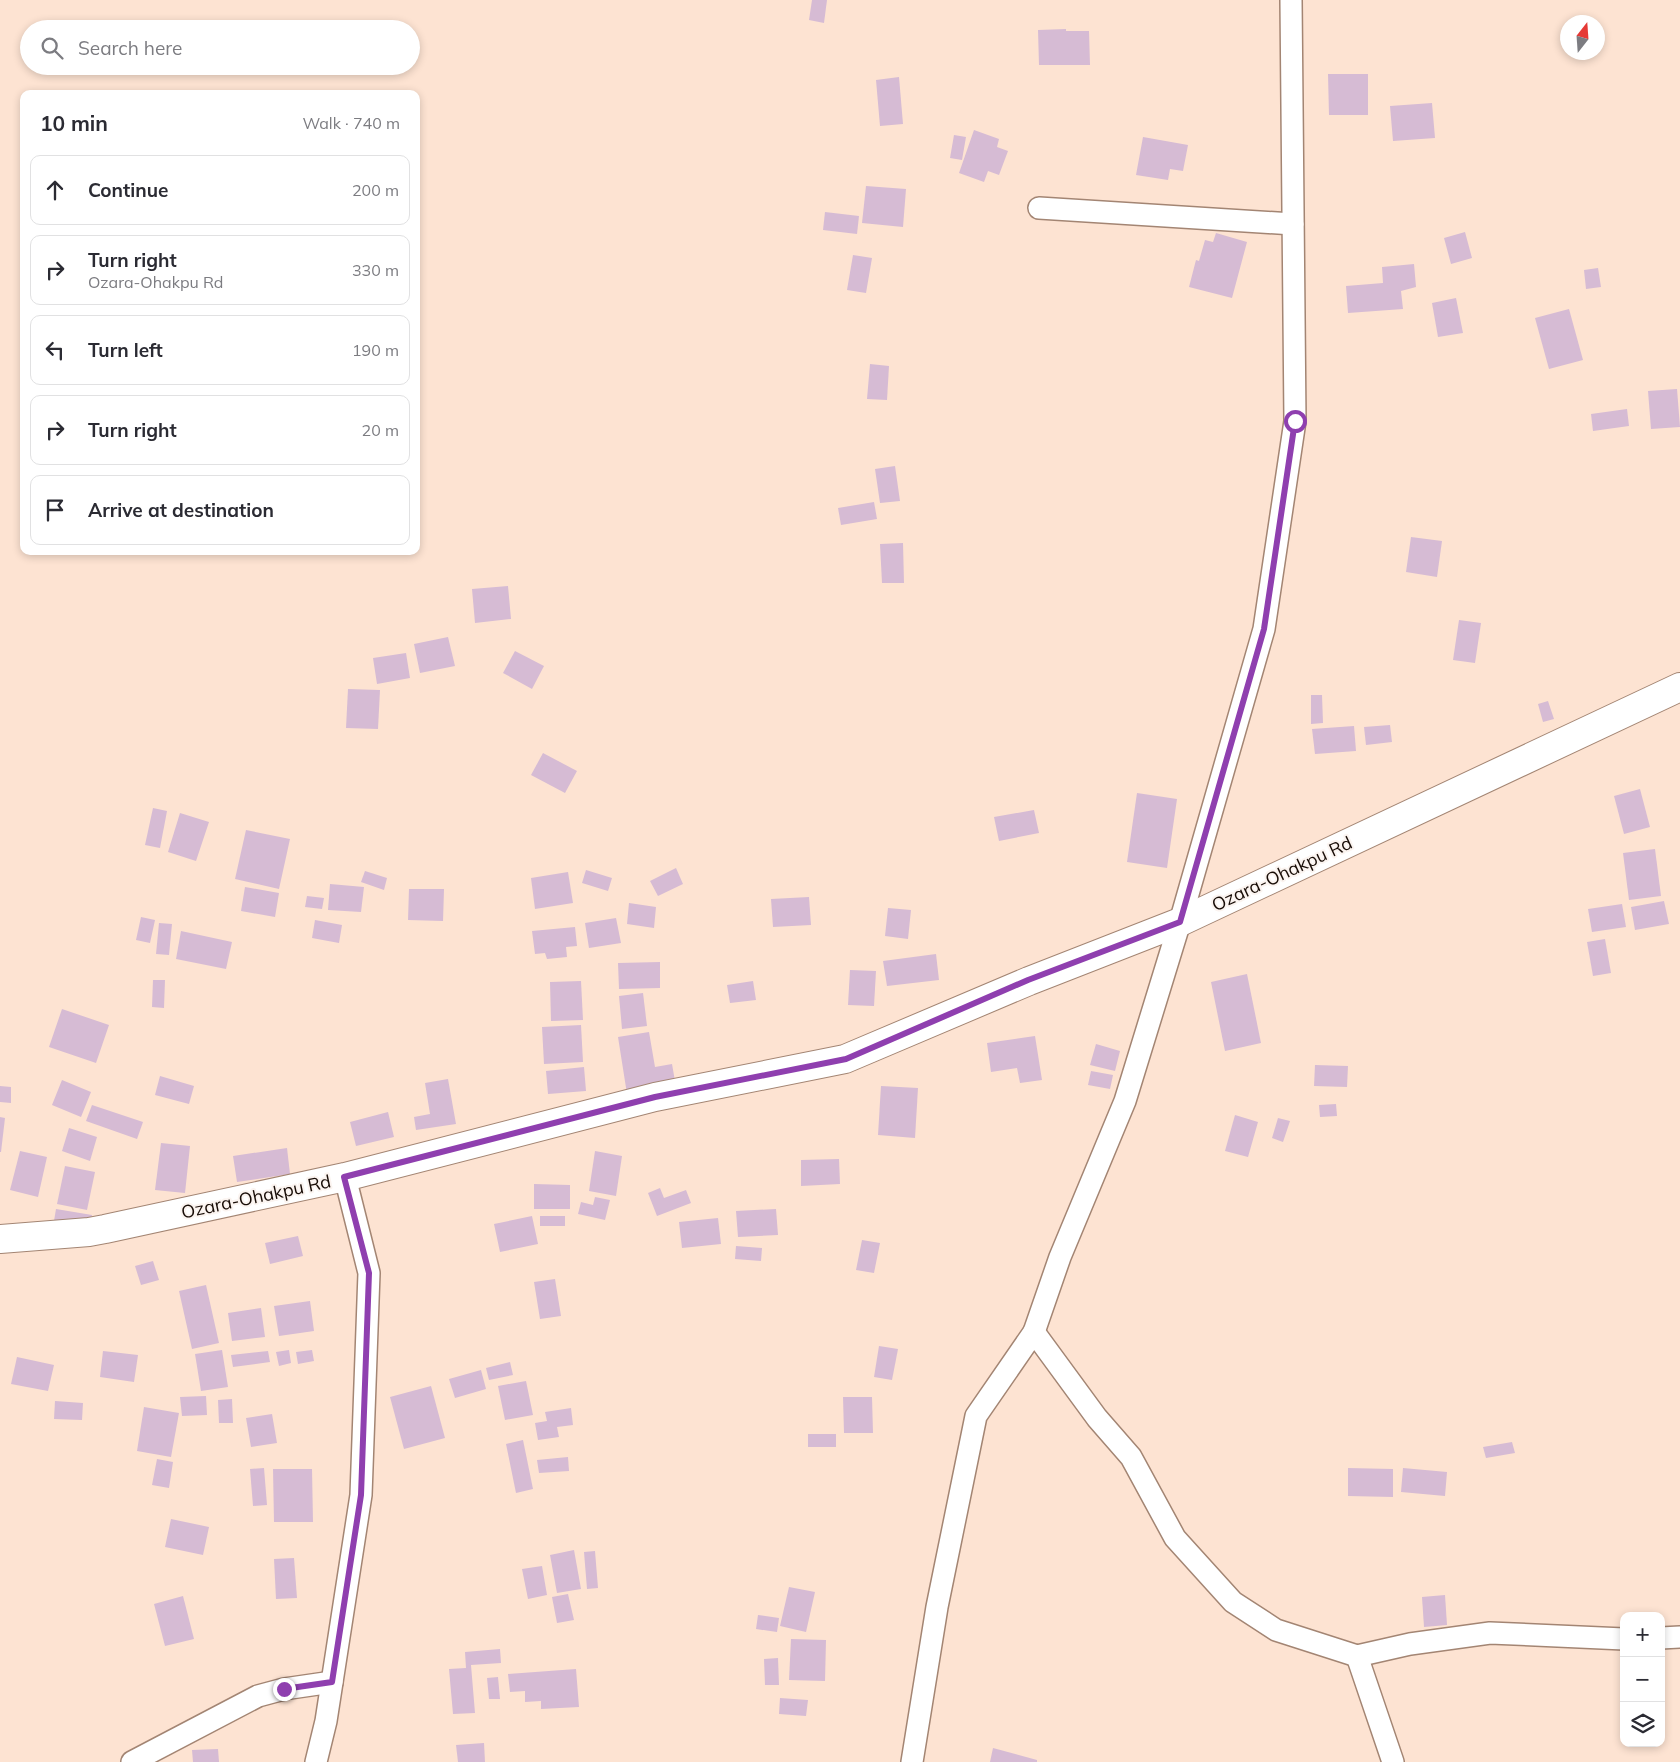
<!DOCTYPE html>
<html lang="en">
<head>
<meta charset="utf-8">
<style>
  :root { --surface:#fff; --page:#f7f7f7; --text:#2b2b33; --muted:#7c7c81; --line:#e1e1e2 }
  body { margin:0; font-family:Mulish,sans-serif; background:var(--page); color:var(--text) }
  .controls { position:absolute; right:15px; bottom:15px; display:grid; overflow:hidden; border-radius:10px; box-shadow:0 2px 8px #0003 }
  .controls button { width:45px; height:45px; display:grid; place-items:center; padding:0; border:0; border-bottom:1px solid var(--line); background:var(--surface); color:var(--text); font:25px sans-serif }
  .compass { position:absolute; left:1560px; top:15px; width:45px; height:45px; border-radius:50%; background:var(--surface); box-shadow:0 2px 8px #0003; rotate:17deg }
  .stop { position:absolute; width:15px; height:15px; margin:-11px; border:4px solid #8f3faf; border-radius:50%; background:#fff }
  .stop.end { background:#8f3faf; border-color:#fff; box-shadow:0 1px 5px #0008 }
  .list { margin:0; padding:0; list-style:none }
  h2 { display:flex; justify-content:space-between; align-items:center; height:65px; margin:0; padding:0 20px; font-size:21px }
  h2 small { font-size:16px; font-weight:400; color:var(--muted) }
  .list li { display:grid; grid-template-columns:32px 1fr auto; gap:15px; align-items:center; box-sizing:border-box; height:70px; margin:0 10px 10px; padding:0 10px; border:1px solid var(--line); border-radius:10px }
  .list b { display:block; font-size:19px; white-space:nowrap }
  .list p { margin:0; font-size:16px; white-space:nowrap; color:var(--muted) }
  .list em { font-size:16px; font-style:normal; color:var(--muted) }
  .icon { flex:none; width:28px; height:28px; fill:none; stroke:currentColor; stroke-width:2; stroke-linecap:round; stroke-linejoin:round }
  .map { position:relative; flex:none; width:1680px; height:1762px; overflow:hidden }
  .search { position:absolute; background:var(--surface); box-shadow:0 2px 8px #0003; left:20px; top:20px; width:400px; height:55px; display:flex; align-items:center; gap:12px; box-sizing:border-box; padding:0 18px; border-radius:28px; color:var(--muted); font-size:19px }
  .panel { position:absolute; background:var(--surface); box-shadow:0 2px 8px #0003; left:20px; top:90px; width:400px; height:465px; border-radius:10px }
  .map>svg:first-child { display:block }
  .building { fill:#d6bbd4 }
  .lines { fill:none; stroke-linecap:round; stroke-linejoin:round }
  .minor-casing { stroke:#a38573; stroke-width:24 }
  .secondary-casing { stroke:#a38573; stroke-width:30 }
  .minor { stroke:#fff; stroke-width:21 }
  .secondary { stroke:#fff; stroke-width:28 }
  .route { stroke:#8f3faf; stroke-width:6 }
  .labels { text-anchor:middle; stroke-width:4; stroke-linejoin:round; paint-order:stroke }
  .street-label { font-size:18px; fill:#170c06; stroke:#fbf4f0 }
</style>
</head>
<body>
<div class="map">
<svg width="1680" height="1762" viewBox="0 0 1680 1762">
  <rect width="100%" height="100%" fill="#fde3d2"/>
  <g class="building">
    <path d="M812,0H827L824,23L809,20Z"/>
    <path d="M1066,29V31H1089L1090,65H1039L1038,30Z"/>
    <path d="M1328,74H1368V115H1329Z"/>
    <path d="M899,77L903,124L880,126L876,80Z"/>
    <path d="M1432,103L1435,138L1393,141L1390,106Z"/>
    <path d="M974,130L999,139L997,147L1008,151L999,175L988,171L984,182L959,173Z"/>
    <path d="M954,135L966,137L962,160L950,158Z"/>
    <path d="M1143,137L1188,145L1183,171L1170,169L1168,180L1136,175Z"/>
    <path d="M866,186L906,189L903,227L862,223Z"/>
    <path d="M825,212L859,216L857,234L823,230Z"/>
    <path d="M1465,232L1472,258L1451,264L1444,238Z"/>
    <path d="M1216,233L1247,242L1232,298L1189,287L1196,260L1199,261L1205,240L1213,242Z"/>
    <path d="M853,255L872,258L866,293L847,290Z"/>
    <path d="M1414,264L1416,287L1401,291L1403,309L1348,313L1346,286L1383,283L1382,267Z"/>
    <path d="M1598,268L1601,287L1586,289L1584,270Z"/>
    <path d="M1456,298L1463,333L1438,337L1432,303Z"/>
    <path d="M1569,309L1583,360L1549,369L1535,318Z"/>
    <path d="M870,364L889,366L887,400L867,399Z"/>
    <path d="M1677,389L1680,427L1651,429L1648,391Z"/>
    <path d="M1627,409L1629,426L1593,431L1591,414Z"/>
    <path d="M895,466L900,501L880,503L875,469Z"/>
    <path d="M874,502L877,519L841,525L838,508Z"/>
    <path d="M1411,537L1442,541L1437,577L1406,572Z"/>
    <path d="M903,543L904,583H882L880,544Z"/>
    <path d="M508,586L511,619L475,623L472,589Z"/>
    <path d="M1459,620L1481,623L1475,663L1453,660Z"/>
    <path d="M448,637L455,666L420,673L414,644Z"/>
    <path d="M515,651L544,666L532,689L503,673Z"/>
    <path d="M406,653L410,678L377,684L373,658Z"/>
    <path d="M348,689L380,690L378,729L346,728Z"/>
    <path d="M1311,695H1322L1323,723L1311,724Z"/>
    <path d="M1548,701L1554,719L1543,722L1538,704Z"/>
    <path d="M1390,725L1392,742L1366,745L1364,727Z"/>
    <path d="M1354,726L1356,751L1315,754L1312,729Z"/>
    <path d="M543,753L577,771L565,793L531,775Z"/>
    <path d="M1640,789L1650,827L1624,834L1614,796Z"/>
    <path d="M1137,793L1177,799L1167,868L1127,862Z"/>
    <path d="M153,808L167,811L160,848L145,845Z"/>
    <path d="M1034,810L1039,833L999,841L994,817Z"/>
    <path d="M180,813L209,822L196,861L168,852Z"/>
    <path d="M246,830L290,839L279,889L235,879Z"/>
    <path d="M1655,849L1661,896L1629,900L1623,853Z"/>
    <path d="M676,868L683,884L658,896L650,881Z"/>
    <path d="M586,870L612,878L608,891L582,883Z"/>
    <path d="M365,871L387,878L384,890L361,882Z"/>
    <path d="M568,872L573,903L535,909L531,878Z"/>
    <path d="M330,884L364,887L361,912L328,910Z"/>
    <path d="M245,887L279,893L275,917L241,911Z"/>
    <path d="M409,889H444L443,921L408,920Z"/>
    <path d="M307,896L324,898L322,909L305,907Z"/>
    <path d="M809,897L811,925L773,927L771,899Z"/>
    <path d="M1664,901L1669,924L1635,930L1631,907Z"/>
    <path d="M629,903L656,907L654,928L627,924Z"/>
    <path d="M1622,904L1626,927L1592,932L1588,909Z"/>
    <path d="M888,908L911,910L908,939L885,936Z"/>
    <path d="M141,917L155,920L150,943L136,940Z"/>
    <path d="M616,918L621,943L589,948L585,923Z"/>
    <path d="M315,920L342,925L339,943L312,938Z"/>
    <path d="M159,923L172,924L169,955L156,954Z"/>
    <path d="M575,927L577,946L566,947L567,957L547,959L545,953L535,954L532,931Z"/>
    <path d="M181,931L232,942L226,969L176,959Z"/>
    <path d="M1605,939L1611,973L1593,976L1587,942Z"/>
    <path d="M936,954L939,980L887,986L883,961Z"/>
    <path d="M660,962V988L619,989L618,963Z"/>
    <path d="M850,970L876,971L874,1006L848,1005Z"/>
    <path d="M1247,974L1261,1043L1225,1051L1211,982Z"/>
    <path d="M153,980H165L164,1008L152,1007Z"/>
    <path d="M581,981L583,1020L551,1021L550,982Z"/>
    <path d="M753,981L756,1000L730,1003L727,985Z"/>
    <path d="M643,993L647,1026L622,1029L619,996Z"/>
    <path d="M62,1009L109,1025L96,1063L49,1047Z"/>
    <path d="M581,1025L583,1062L544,1064L542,1027Z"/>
    <path d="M649,1032L655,1067L672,1064L676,1087L627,1094L618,1037Z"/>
    <path d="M1035,1036L1042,1080L1020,1083L1017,1068L991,1072L987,1043Z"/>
    <path d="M1096,1044L1120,1051L1115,1071L1090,1065Z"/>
    <path d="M1315,1065L1348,1066L1347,1087L1314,1086Z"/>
    <path d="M584,1067L586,1091L548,1094L546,1071Z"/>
    <path d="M1091,1071L1113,1075L1110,1089L1088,1085Z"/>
    <path d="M160,1076L194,1086L189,1104L155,1095Z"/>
    <path d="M448,1079L456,1124L416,1130L414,1117L430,1114L425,1083Z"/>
    <path d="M62,1080L91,1092L81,1117L52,1105Z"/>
    <path d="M0,1086L11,1087V1103L0,1102Z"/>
    <path d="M881,1086L918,1088L915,1138L878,1135Z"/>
    <path d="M1336,1104L1337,1116L1320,1117L1319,1105Z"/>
    <path d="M92,1105L143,1122L137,1139L86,1121Z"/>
    <path d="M388,1112L394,1137L356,1146L350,1122Z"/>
    <path d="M1235,1115L1258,1122L1248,1157L1225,1151Z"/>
    <path d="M0,1117L5,1118L1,1152H0Z"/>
    <path d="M1278,1118L1290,1121L1283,1142L1272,1138Z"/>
    <path d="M69,1128L97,1137L90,1161L62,1151Z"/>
    <path d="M161,1143L190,1146L185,1193L155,1190Z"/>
    <path d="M287,1148L290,1174L237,1182L233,1156Z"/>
    <path d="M20,1151L47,1157L38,1197L10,1190Z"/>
    <path d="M595,1151L622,1156L616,1196L589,1191Z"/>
    <path d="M839,1159L840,1184L801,1186V1160Z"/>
    <path d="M65,1166L95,1172L87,1210L57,1204Z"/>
    <path d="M534,1184L570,1185V1209H534Z"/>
    <path d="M660,1188L664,1198L686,1190L691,1203L657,1216L648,1193Z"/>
    <path d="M595,1197L610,1200L605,1220L578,1214L581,1202L593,1205Z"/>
    <path d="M56,1209L92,1215L89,1232L53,1227Z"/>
    <path d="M776,1209L778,1235L738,1237L736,1211Z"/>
    <path d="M532,1216L538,1244L500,1252L494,1224Z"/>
    <rect x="540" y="1216" width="25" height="10"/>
    <path d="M718,1218L721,1244L682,1248L679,1222Z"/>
    <path d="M298,1236L303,1256L270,1264L265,1243Z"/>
    <path d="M862,1240L880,1243L874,1273L856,1270Z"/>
    <path d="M736,1246L762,1248L761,1261L735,1259Z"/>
    <path d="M153,1261L159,1280L141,1285L135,1266Z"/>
    <path d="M555,1279L561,1316L540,1319L534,1282Z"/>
    <path d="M206,1285L219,1343L192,1349L179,1291Z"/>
    <path d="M310,1301L314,1331L279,1336L274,1306Z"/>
    <path d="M261,1308L265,1337L232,1341L228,1313Z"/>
    <path d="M879,1346L898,1349L892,1380L874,1377Z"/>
    <path d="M222,1350L228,1387L201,1391L195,1354Z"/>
    <path d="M289,1350L291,1363L279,1366L276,1352Z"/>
    <path d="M312,1350L314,1361L298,1364L296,1352Z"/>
    <path d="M103,1351L138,1355L134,1382L100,1377Z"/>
    <path d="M268,1351L270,1362L233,1367L231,1355Z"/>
    <path d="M17,1357L54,1365L48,1391L11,1384Z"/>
    <path d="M510,1362L513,1375L489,1380L486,1368Z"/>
    <path d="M481,1370L486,1389L455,1398L449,1379Z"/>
    <path d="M526,1381L533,1415L505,1420L498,1386Z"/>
    <path d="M431,1386L445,1438L404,1449L390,1397Z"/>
    <path d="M206,1396L207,1415L182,1416L180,1397Z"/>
    <path d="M843,1397H872L873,1433H844Z"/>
    <path d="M232,1399L233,1423H219L218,1400Z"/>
    <path d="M55,1401L83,1403L82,1420L54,1419Z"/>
    <path d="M144,1407L179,1413L171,1457L137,1451Z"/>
    <path d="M571,1408L573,1425L557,1427L559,1437L538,1440L535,1423L547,1421L545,1412Z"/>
    <path d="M272,1414L277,1443L251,1447L246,1418Z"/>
    <rect x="808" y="1434" width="28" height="13"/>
    <path d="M523,1440L533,1489L516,1493L506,1444Z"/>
    <path d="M1512,1442L1515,1453L1486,1458L1483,1447Z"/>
    <path d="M568,1457L569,1471L539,1473L537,1460Z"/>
    <path d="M157,1459L173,1462L169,1488L152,1485Z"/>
    <path d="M264,1468L267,1505L253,1506L250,1469Z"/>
    <path d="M1348,1468L1393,1469V1497L1348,1496Z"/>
    <path d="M1403,1468L1447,1472L1445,1496L1401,1492Z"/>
    <path d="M273,1469H312L313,1522H274Z"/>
    <path d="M171,1519L209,1527L203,1555L165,1547Z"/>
    <path d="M574,1550L581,1589L557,1593L550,1555Z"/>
    <path d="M595,1551L598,1588L587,1589L584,1552Z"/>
    <path d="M294,1558L297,1598L276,1599L274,1559Z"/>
    <path d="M542,1566L547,1595L528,1599L522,1569Z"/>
    <path d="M789,1587L815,1592L806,1632L780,1626Z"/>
    <path d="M568,1594L574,1620L557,1623L552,1597Z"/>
    <path d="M1445,1595L1447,1625L1424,1627L1422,1597Z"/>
    <path d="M183,1596L194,1639L165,1646L154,1604Z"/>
    <path d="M758,1615L779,1618L777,1632L756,1629Z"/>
    <path d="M791,1639L826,1640L825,1681L789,1680Z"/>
    <path d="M500,1649L501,1663L471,1665L475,1713L453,1714L449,1669L466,1668L465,1652Z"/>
    <path d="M778,1658L779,1685H765L764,1659Z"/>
    <path d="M576,1669L579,1707L541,1709V1701L525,1702V1691L510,1692L508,1674Z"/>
    <path d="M498,1677L500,1699H489L487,1678Z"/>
    <path d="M780,1698L808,1700L806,1716L779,1714Z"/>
    <path d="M484,1743L485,1762H458L456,1745Z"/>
    <path d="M993,1748L1037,1760V1762H990Z"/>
    <path d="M218,1749L219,1762H193L192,1750Z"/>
  </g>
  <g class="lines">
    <defs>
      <g id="minor">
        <path d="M1039,208L1293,224"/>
        <path d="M1034,1332L1097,1418L1131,1457L1175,1538L1233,1602L1276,1630L1357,1656L1410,1644L1490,1633L1624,1639"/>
        <path d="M1661,1638L1680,1637"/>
        <path d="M1357,1656L1393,1762"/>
        <path d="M132,1762L258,1696L284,1689L332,1682"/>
        <path d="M316,1762L326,1721L361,1495L369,1273L345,1177"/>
        <path d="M912,1762L937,1607L976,1416L1034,1332L1060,1257L1125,1101L1180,922L1264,629L1295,421L1291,0"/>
      </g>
      <path id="secondary" d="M0,1239L89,1232L105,1229L345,1177L655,1097L845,1059L1029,981L1180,922L1680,687"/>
    </defs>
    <use href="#minor" class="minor-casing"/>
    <use href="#secondary" class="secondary-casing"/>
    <use href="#minor" class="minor"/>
    <use href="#secondary" class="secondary"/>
  </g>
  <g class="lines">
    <path class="route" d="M284,1689L332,1682L361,1495L369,1273L344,1177L655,1097L846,1059L1028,980L1180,922L1264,629L1295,421"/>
  </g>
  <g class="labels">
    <g class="street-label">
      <text transform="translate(1282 874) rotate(-25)" y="6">Ozara-Ohakpu Rd</text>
      <text transform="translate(256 1197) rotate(-12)" y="6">Ozara-Ohakpu Rd</text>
    </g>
  </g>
</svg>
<div class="controls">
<button>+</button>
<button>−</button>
<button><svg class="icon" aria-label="layers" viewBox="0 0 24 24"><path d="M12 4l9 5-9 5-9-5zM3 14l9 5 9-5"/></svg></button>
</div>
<svg class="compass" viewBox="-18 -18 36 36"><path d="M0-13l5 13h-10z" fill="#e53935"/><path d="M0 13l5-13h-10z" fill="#7c7c81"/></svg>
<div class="stop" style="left:1295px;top:421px"></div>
<div class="stop end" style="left:284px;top:1689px"></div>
<div class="search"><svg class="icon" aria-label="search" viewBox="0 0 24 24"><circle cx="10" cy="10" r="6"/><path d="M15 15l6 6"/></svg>Search here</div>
<section class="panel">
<h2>10 min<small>Walk · 740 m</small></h2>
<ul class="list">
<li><svg class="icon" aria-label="ahead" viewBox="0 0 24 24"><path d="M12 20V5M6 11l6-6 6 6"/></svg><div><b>Continue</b></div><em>200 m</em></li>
<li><svg class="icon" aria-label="right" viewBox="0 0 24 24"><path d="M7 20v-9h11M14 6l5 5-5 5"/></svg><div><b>Turn right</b><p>Ozara-Ohakpu Rd</p></div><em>330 m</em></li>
<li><svg class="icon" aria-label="left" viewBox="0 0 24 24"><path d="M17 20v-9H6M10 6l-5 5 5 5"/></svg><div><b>Turn left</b></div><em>190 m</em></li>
<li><svg class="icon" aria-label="right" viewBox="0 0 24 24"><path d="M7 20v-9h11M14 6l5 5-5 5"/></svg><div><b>Turn right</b></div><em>20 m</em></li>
<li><svg class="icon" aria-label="arrive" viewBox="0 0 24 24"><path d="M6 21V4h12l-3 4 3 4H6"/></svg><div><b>Arrive at destination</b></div></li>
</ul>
</section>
</div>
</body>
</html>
